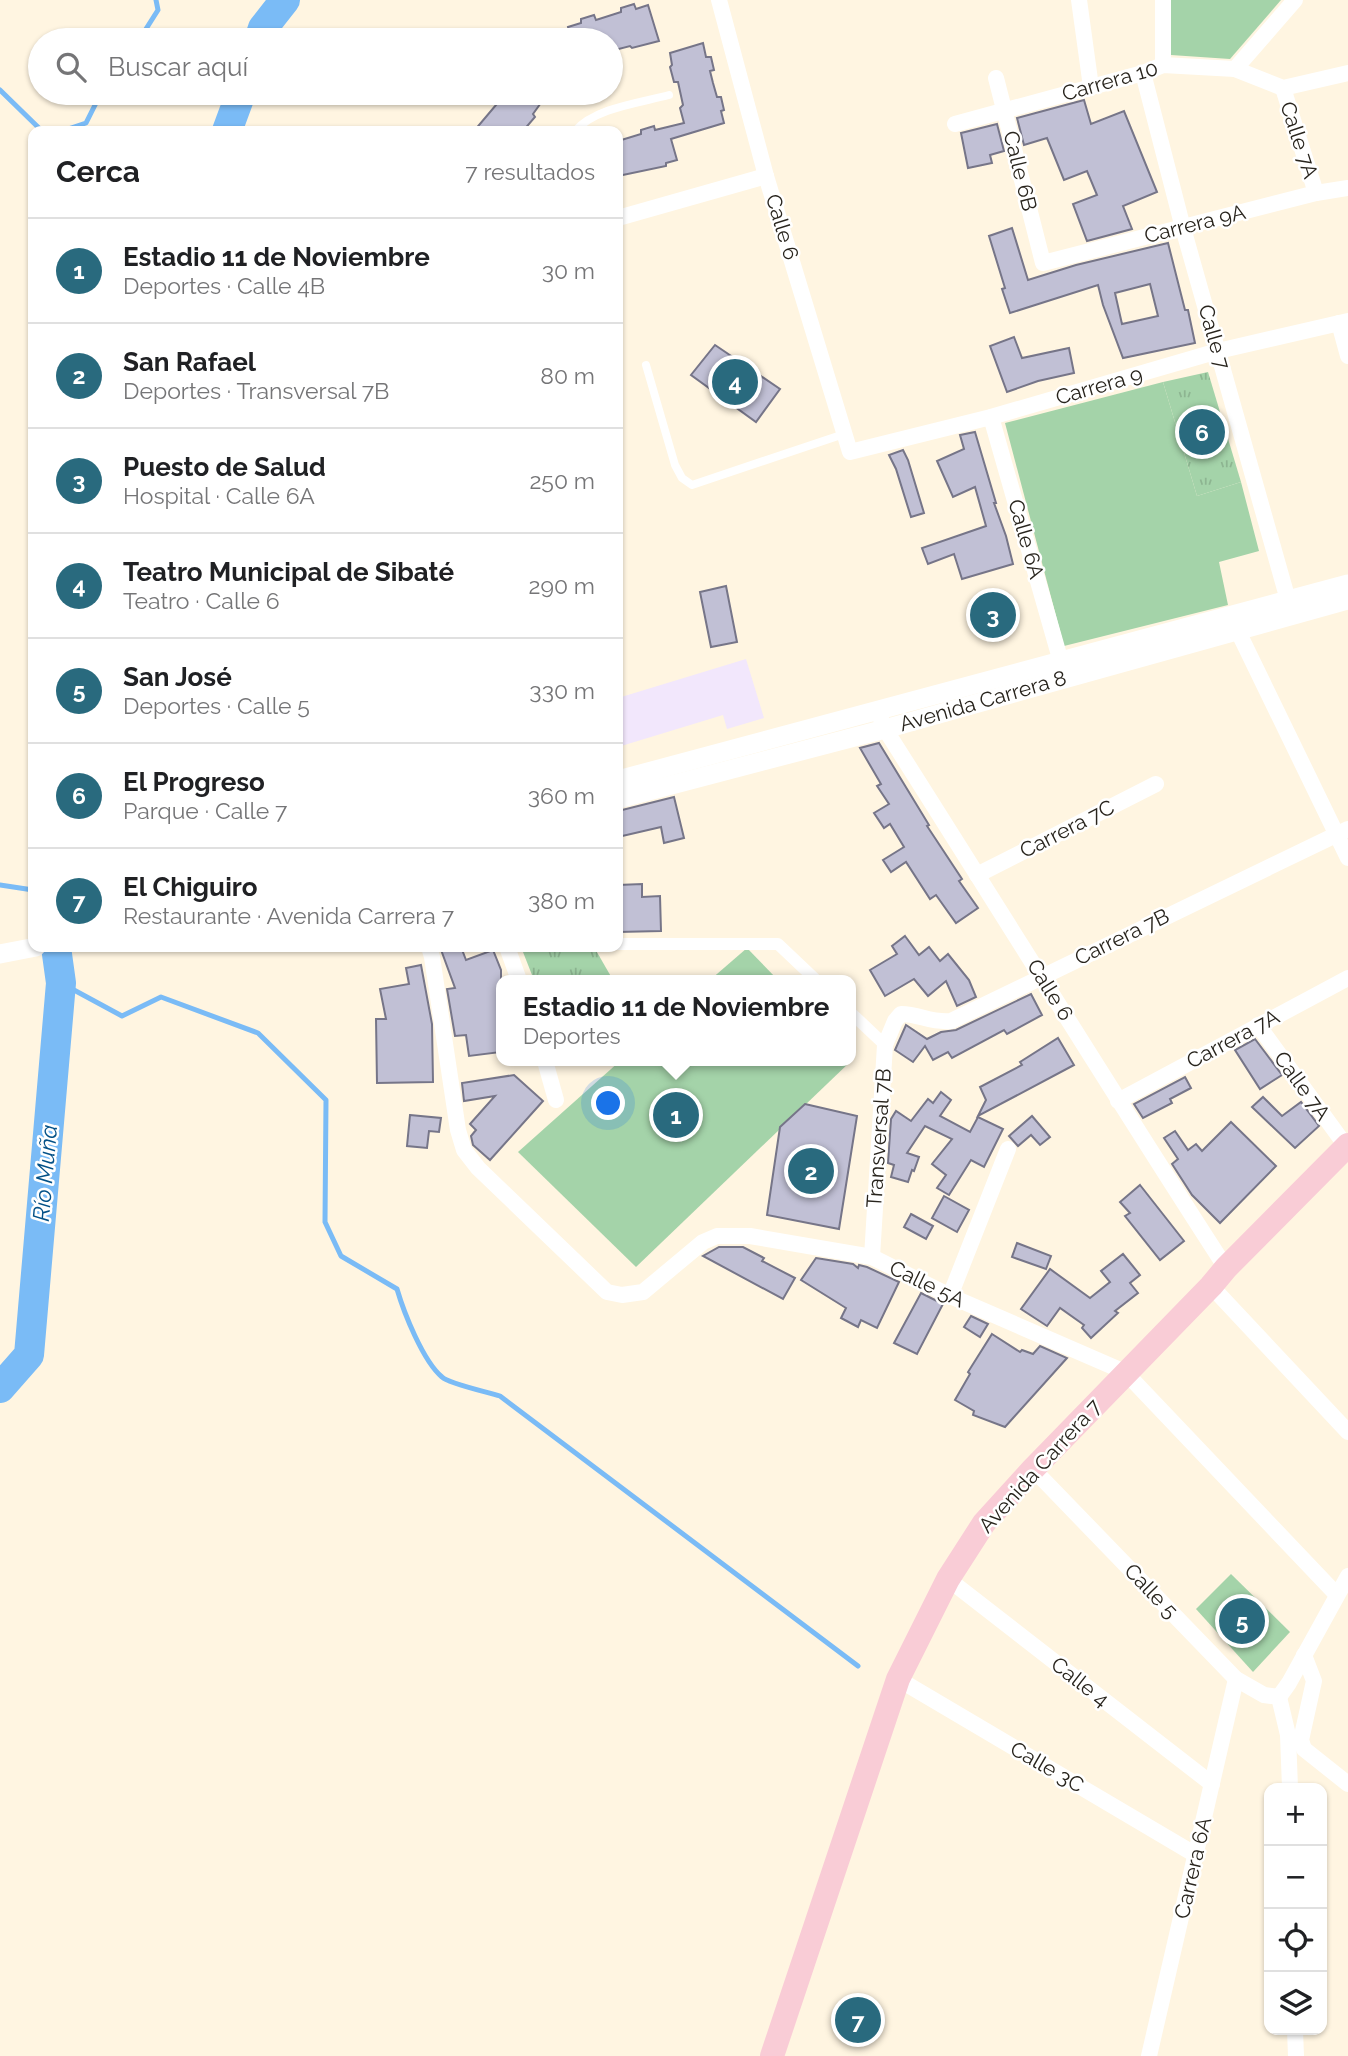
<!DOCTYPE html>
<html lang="es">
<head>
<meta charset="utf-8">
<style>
  :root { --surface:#fff; --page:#f2f2f2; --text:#202124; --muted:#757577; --line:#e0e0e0; --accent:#296a7e }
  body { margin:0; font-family:Raleway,sans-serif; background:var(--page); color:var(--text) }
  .controls { position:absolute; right:21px; bottom:21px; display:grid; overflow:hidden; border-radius:14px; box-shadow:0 2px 5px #0004 }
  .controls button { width:63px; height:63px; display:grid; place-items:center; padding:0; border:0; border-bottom:2px solid var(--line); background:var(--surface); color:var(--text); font:35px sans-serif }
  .you { position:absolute; left:609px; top:1104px; width:24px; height:24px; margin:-18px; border:5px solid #fff; border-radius:50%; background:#1a73e8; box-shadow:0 0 0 10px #1a73e833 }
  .badge { display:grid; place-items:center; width:46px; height:46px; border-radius:50%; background:var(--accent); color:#fff; font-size:23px; font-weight:700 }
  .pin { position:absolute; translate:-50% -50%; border:4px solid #fff; box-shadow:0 2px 7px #0006 }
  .popup { position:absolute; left:496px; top:975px; width:360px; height:91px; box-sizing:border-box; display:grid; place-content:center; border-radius:14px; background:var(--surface); filter:drop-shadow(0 2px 5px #0005); font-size:23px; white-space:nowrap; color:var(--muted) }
  .popup b { font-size:26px; color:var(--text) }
  .popup::after { content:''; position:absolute; left:50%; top:100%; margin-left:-14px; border:14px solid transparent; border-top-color:var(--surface) }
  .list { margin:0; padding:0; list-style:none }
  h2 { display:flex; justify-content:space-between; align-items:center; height:91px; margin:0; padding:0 28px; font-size:30px }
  h2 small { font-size:23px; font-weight:400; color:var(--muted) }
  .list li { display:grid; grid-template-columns:46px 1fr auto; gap:21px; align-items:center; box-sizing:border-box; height:105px; padding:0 28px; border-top:2px solid var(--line) }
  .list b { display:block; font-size:26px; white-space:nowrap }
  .list p { margin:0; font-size:23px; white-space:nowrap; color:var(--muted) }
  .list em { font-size:23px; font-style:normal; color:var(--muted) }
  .icon { flex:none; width:38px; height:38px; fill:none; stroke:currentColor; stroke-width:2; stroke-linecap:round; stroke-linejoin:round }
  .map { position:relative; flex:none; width:1348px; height:2056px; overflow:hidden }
  .search { position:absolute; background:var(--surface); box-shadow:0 2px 5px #0004; left:28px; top:28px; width:595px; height:77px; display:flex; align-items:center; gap:18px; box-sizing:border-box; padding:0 24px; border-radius:38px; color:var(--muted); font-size:26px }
  .panel { position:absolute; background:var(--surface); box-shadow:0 2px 5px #0004; left:28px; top:126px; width:595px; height:826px; border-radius:14px }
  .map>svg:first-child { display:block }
  .education { fill:#f2e7fc }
  .grass { fill:#a4d3a9 }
  .park { fill:url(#park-tufts) }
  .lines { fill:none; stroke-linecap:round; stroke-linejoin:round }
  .stream { stroke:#7abbf6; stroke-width:5 }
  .river { stroke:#7abbf6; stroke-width:30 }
  .building { fill:#c1c0d5; stroke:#767588; stroke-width:2; fill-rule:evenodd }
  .service { stroke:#fff; stroke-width:8 }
  .pedestrian { stroke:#fff; stroke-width:12 }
  .minor { stroke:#fff; stroke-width:16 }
  .tertiary { stroke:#fff; stroke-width:19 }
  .primary { stroke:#f9ccd6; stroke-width:24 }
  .labels { text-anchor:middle; stroke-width:5; stroke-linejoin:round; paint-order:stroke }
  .street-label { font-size:21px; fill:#28241d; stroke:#fff }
  .water-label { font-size:23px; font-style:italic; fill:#035187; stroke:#fff }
</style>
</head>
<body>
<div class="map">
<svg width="1348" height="2056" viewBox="0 0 1348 2056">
  <defs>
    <pattern id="park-tufts" width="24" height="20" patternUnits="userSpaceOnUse" patternTransform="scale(1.75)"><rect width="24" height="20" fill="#a4d3a9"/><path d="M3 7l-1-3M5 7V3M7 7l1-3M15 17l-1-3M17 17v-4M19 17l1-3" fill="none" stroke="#8db591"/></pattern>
  </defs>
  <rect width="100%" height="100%" fill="#fff5e1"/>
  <path class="education" d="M746,659L764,718L727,729L723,715L618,747V698Z"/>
  <g class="grass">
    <path d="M1171,0H1281L1230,59L1171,55Z"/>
    <path d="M1163,382L1197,496L1241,482L1259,551L1219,562L1228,605L1064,646L1005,423Z"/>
    <path d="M747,948L778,980H710Z"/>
    <path d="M620,1061H851L636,1267L518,1152Z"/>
    <path d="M1231,1574L1290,1632L1253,1672L1196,1609Z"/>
  </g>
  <g class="park">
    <path d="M1208,372L1241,482L1197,496L1163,382Z"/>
    <path d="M521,947H594L613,980H534Z"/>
  </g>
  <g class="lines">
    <g class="stream">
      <path d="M139,40L158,10L156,0"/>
      <path d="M0,90L42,131"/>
      <path d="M62,131L86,123L101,93"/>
      <path d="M0,885L33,890"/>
      <path d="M61,983L122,1016L161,997L258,1033L326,1100L325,1222L341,1256L397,1289C404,1313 423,1361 442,1377C449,1384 488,1392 500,1396L858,1666"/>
    </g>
    <g class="river">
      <path d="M259,40L263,28L285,0"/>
      <path d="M227,131L241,93"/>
      <path d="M0,1388L29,1355L61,983L56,947"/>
    </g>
  </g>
  <g class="building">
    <path d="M634,4L636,9L648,5L659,41L632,48L630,46L611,51V40H571L568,27L581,23V19L594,15L596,20L621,12V8Z"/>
    <path d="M703,43L706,57H711L714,70L710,71L713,83L717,97H721L724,110L721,111L724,123L671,139L677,160L666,163V166L618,176V141L641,134V130L654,126L655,130L684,123L680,108L683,105L678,82H674L670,67L672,65L670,53Z"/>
    <path d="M500,93H548L533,114L535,117L523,131H474L496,105L493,102Z"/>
    <path d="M1084,100L1091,124L1124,111L1157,192L1123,206L1132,229L1087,241L1073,204L1097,195L1087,171L1064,180L1047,138L1024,145L1017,118Z"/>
    <path d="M997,124L1004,151L990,155L992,163L968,168L961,133Z"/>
    <path d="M1012,228L1028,280L1076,265L1168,243L1185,310H1188L1195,343L1123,358L1103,305L1098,285L1010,313L1002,289L1005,288L989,236ZM1150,284L1158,316L1122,324L1115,293Z"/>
    <path d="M1014,337L1022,358L1069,348L1074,373L1038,381L1007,392L990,346Z"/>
    <path d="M715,345L780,389L756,422L691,375Z"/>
    <path d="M975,432L996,503H994L1006,536L1013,564L962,579L954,554L928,564L922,548L986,526L975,487L953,497L937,461L964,449L960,435Z"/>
    <path d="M903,450L908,460L924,513L911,517L896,469L889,455Z"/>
    <path d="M726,586L737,642L711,647L700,592Z"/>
    <path d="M879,743L929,825L927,826L962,879L959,881L978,908L956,923L936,895L930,899L906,862L891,872L883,860L904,847L890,824L884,828L874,813L889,804L877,786L881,784L860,748Z"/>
    <path d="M674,797L684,838L664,843L661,827L618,837V811Z"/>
    <path d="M642,884V897L660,896L661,931L618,932V885Z"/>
    <path d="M905,936L919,955L929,947L940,961L948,954L969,980L976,997L957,1006L946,981L928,996L914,979L885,996L870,970L897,954L892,946Z"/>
    <path d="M440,947H461L466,960L493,950L501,970V1025L498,1026L501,1052L469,1056L466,1035L455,1036L447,989L455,988Z"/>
    <path d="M421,965L432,1024L433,1082L377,1083L376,1019H386L380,989L409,984L406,968Z"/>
    <path d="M1031,994L1042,1015L1007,1034L1004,1030L952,1058L948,1052L933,1060L925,1046L913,1062L895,1050L906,1025L927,1039L941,1032L956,1030Z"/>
    <path d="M1058,1038L1074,1065L978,1116L986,1100L980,1087L1022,1065L1020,1062Z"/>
    <path d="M1255,1039L1282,1075L1260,1089L1235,1050Z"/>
    <path d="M514,1075L543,1101L490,1160L473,1145L471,1136L476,1130L470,1124L495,1096L464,1101L462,1083Z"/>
    <path d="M1185,1077L1191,1088L1170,1099L1172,1103L1143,1118L1134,1104Z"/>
    <path d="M941,1092L951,1100L940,1116L970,1132L978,1117L1003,1129L984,1167L971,1160L949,1195L937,1188L946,1175L932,1164L952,1139L925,1126L907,1153L919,1157L914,1171L912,1170L908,1182L891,1177L894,1165L888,1163L891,1119L896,1111L911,1121L928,1099L933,1103Z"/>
    <path d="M1263,1097L1282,1116L1301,1102L1319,1126L1295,1148L1252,1107Z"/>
    <path d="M805,1104L857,1116L839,1229L767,1215L780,1127Z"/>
    <path d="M410,1115L441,1118L439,1132L429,1131L427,1148L407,1146Z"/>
    <path d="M1032,1116L1050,1137L1040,1145L1031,1135L1018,1146L1009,1136Z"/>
    <path d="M1231,1122L1276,1166L1220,1223L1192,1195L1172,1164L1178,1159L1164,1138L1175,1131L1188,1150L1196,1144L1202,1151Z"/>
    <path d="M1140,1185L1184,1241L1160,1260L1125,1216L1130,1213L1120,1202Z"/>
    <path d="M944,1196L969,1210L957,1232L932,1218Z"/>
    <path d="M911,1214L933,1226L926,1239L904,1227Z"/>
    <path d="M1017,1243L1051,1256L1046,1269L1012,1257Z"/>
    <path d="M719,1247H743L764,1258L762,1261L795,1278L783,1299L703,1256Z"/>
    <path d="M1123,1254L1140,1275L1130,1283L1138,1293L1115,1311L1118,1313L1091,1338L1082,1328L1084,1325L1060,1308L1047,1326L1021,1309L1050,1269L1090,1298L1110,1282L1101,1271Z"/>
    <path d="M816,1258L853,1264L858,1268L859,1265L867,1267L899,1282L877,1328L861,1320L858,1327L841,1318L846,1308L801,1280Z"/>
    <path d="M921,1293L943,1304L917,1354L894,1343Z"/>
    <path d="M971,1316L988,1324L980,1337L964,1327Z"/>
    <path d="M992,1334L1020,1352L1022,1350L1033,1354L1040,1346L1067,1358L1005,1427L973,1415L974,1411L955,1400L970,1374L968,1372Z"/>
  </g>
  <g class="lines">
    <g class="service">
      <path d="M575,131C595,108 639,103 669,95"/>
      <path d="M646,365L675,465L682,478L692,485L844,434"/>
    </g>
    <g class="pedestrian">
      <path d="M618,944H778L816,980"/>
      <path d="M851,1013L885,1045"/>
    </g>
    <g class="minor">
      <path d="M719,0L766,176L850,452L991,417L1218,351L1348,321"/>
      <path d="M1079,0L1091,87"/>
      <path d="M1163,0V65"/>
      <path d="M1235,69L1295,0"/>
      <path d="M1143,73L1183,228L1288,600"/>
      <path d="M996,78L1043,263L1316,193L1348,188"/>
      <path d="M1283,88L1316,193"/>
      <path d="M955,124L1143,73L1163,65L1235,69L1283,88L1348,73"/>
      <path d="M618,218L766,176"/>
      <path d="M1339,323L1348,356"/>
      <path d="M991,417L1061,662"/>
      <path d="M1233,621L1348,858"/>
      <path d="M881,719L885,729C999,908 1110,1089 1226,1268"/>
      <path d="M977,875L1156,784"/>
      <path d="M429,947L432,957L458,1130L464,1150L478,1168L607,1292L622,1295L643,1292L703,1242L717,1236H750L872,1257L950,1296L1125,1372L1337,1595"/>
      <path d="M507,947L519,980"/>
      <path d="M1258,1025L1346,1146"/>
      <path d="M545,1061L556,1100"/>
      <path d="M1118,1101L1348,978"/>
      <path d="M872,1257L885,1045L895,1021L901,1014C920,1014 930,1023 951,1021L1348,829"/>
      <path d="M1211,1286L1348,1432"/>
      <path d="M950,1296L1008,1149"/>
      <path d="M1033,1469L1236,1679L1264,1695L1279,1697"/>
      <path d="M948,1579L1212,1784"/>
      <path d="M1304,1655L1314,1681L1301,1740L1304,1749L1348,1784"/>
      <path d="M898,1679L1196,1855"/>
      <path d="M1279,1697L1289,1683L1348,1576"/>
      <path d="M1279,1697L1288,1735L1290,1788"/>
      <path d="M1295,2030L1296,2056"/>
      <path d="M1149,2056L1236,1679"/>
    </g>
    <g class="tertiary">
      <path d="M618,780L1348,584"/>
      <path d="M618,799L885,729L1348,600"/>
      <path d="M0,954L36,947"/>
    </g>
    <path class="primary" d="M772,2056L898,1679L948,1579L984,1523L1033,1469L1211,1286L1226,1268L1348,1145"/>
  </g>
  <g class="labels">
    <g class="street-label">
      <text transform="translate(1110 81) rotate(-16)" y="7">Carrera 10</text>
      <text transform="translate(1299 140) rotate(72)" y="7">Calle 7A</text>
      <text transform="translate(1020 171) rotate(76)" y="7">Calle 6B</text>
      <text transform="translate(1195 224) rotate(-14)" y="7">Carrera 9A</text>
      <text transform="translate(782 227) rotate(73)" y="7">Calle 6</text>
      <text transform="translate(1214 337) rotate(74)" y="7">Calle 7</text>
      <text transform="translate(1099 386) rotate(-16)" y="7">Carrera 9</text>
      <text transform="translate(1026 539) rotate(74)" y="7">Calle 6A</text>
      <text transform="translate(983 701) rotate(-16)" y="7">Avenida Carrera 8</text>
      <text transform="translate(1067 829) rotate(-27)" y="7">Carrera 7C</text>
      <text transform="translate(1122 937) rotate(-26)" y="7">Carrera 7B</text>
      <text transform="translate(1050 990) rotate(58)" y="7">Calle 6</text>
      <text transform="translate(1233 1039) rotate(-28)" y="7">Carrera 7A</text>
      <text transform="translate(1302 1086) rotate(54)" y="7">Calle 7A</text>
      <text transform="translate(879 1138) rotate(-86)" y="7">Transversal 7B</text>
      <text transform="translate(927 1284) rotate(26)" y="7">Calle 5A</text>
      <text transform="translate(1040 1466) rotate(-48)" y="7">Avenida Carrera 7</text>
      <text transform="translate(1151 1591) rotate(46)" y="7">Calle 5</text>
      <text transform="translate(1080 1682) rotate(38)" y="7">Calle 4</text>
      <text transform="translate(1047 1767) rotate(30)" y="7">Calle 3C</text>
      <text transform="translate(1193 1868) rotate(-77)" y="7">Carrera 6A</text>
    </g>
    <g class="water-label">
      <text transform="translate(45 1173) rotate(-85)" y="8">Río Muña</text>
    </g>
  </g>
</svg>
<div class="controls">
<button>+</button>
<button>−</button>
<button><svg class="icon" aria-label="locate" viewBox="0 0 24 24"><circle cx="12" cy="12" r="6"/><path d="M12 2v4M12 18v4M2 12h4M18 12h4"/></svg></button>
<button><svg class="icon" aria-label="layers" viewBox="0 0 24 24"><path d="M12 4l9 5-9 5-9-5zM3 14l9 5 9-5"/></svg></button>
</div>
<div class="you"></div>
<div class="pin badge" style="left:676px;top:1115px">1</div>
<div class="popup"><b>Estadio 11 de Noviembre</b>Deportes</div>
<div class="pin badge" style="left:811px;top:1171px">2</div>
<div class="pin badge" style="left:993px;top:615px">3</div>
<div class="pin badge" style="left:735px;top:382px">4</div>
<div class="pin badge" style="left:1242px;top:1621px">5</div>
<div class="pin badge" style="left:1202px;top:432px">6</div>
<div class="pin badge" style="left:858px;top:2020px">7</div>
<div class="search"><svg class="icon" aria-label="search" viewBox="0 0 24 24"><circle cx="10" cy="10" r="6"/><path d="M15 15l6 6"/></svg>Buscar aquí</div>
<section class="panel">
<h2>Cerca<small>7 resultados</small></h2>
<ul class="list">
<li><span class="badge">1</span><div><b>Estadio 11 de Noviembre</b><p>Deportes · Calle 4B</p></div><em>30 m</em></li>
<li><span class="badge">2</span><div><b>San Rafael</b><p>Deportes · Transversal 7B</p></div><em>80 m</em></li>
<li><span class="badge">3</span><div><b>Puesto de Salud</b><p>Hospital · Calle 6A</p></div><em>250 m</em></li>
<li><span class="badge">4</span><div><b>Teatro Municipal de Sibaté</b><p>Teatro · Calle 6</p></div><em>290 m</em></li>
<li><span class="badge">5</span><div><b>San José</b><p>Deportes · Calle 5</p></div><em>330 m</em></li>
<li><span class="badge">6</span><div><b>El Progreso</b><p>Parque · Calle 7</p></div><em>360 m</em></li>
<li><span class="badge">7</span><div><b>El Chiguiro</b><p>Restaurante · Avenida Carrera 7</p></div><em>380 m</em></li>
</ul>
</section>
</div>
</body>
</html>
